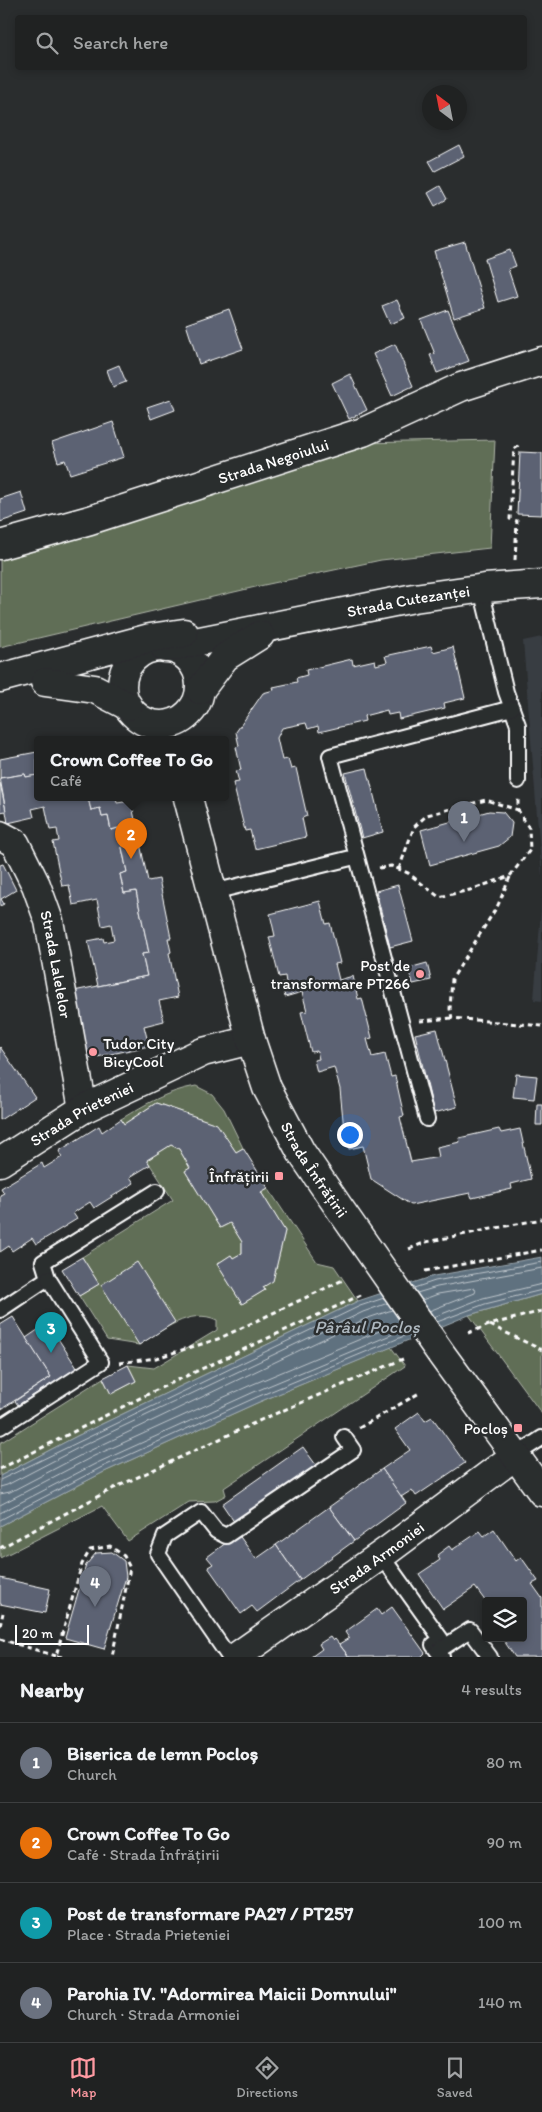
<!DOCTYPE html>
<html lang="en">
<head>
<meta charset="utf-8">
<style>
  :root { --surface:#202222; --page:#282a2a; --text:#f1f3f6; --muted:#a2a4a5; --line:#3d3f40; --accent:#ff9aa2 }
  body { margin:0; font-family:Itim,sans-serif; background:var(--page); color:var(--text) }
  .controls { position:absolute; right:15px; bottom:15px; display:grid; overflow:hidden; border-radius:5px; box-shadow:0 2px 8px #0003 }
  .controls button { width:45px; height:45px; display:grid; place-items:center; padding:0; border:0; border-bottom:1px solid var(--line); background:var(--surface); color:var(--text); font:25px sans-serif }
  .compass { position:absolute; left:422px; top:85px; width:45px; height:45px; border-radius:50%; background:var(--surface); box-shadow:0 2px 8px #0003; rotate:328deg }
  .scale { position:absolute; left:15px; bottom:12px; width:74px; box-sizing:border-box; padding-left:5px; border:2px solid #fff; border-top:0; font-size:14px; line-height:18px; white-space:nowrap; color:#fff; -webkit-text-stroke:4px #2a2d2e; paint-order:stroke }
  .you { position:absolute; left:349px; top:1134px; width:18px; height:18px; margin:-12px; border:4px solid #fff; border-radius:50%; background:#1a73e8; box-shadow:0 0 0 8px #1a73e833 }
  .badge { display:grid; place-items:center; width:32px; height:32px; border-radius:50%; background:var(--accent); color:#fff; font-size:16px; font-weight:700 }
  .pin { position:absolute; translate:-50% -41px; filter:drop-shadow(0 1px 2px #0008) }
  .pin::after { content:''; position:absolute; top:26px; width:18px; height:15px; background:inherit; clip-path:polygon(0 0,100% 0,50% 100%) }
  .popup { position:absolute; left:34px; top:736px; width:195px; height:65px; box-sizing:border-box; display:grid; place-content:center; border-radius:5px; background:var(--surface); filter:drop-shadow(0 1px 4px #0005); font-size:16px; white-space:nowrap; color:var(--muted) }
  .popup b { font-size:19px; color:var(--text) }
  .popup::after { content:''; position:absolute; left:50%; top:100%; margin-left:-10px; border:10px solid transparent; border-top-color:var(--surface) }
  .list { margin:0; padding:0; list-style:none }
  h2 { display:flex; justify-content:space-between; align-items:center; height:65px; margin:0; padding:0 20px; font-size:21px }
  h2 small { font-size:16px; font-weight:400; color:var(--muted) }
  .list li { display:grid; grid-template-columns:32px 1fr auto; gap:15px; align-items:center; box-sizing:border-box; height:80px; padding:0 20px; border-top:1px solid var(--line) }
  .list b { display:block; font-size:19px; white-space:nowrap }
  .list p { margin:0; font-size:16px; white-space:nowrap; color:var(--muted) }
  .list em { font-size:16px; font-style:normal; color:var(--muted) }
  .icon { flex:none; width:28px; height:28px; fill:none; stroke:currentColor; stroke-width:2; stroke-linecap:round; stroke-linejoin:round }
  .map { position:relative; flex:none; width:542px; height:1657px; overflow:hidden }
  .search { position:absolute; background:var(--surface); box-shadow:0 2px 8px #0003; left:15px; right:15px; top:15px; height:55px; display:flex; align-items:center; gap:12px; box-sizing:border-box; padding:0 18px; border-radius:5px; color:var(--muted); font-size:19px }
  .sheet { height:385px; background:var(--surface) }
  nav { display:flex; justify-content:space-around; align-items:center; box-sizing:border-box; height:70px; border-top:1px solid var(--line); background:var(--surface); font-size:14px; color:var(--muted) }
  nav a { display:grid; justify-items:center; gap:2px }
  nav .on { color:var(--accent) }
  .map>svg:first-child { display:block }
  .built { fill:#393d43 }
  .green { fill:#606e56; stroke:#b0b6aa }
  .water { fill:#5e717f; stroke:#9eaab2 }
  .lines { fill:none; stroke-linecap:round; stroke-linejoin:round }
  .shore { stroke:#bfc6cc; stroke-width:1 }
  .building { fill:#5b6273; stroke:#fff }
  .lane-casing { stroke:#fff; stroke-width:18 }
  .street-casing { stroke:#fff; stroke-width:31 }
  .secondary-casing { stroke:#fff; stroke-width:31 }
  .path { stroke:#fff; stroke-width:3; stroke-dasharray:5 4; stroke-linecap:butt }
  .lane { stroke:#2a2d2e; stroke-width:14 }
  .street { stroke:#2a2d2e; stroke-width:28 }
  .secondary { stroke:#2a2d2e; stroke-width:28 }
  .poi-dot { fill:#ff9aa2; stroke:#2a2d2e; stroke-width:2 }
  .labels { text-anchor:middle; stroke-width:5; stroke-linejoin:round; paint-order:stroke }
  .street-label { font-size:16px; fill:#fff; stroke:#2a2d2e }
  .poi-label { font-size:16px; fill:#fff; stroke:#2a2d2e; text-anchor:end }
  .water-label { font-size:18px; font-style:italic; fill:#aeb8bf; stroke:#2a2d2e }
</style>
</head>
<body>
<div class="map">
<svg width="542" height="1657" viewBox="0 0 542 1657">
  <rect width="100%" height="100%" fill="#2a2d2e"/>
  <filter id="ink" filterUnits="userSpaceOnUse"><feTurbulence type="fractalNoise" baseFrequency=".02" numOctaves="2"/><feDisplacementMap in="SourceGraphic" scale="10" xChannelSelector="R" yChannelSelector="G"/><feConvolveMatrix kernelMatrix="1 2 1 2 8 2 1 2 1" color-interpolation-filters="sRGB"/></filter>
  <g filter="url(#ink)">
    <g class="built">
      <path d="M542,637V877L523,641Z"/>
      <path d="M542,898V1001L534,1000Z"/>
    </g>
    <g class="green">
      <path d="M495,440L490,548L381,560L264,585L0,647V558L66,542L363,443Z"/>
      <path d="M196,1086L212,1094L224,1109L243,1148L236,1152L216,1124L156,1103L124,1124L121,1119C146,1104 167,1091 196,1086Z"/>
      <path d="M171,1145L179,1149L190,1168L185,1171L220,1228L230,1223L242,1242V1253L233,1258L231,1255L217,1264L242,1304L265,1290L263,1287L273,1280L285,1231L261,1192L268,1188L317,1262L334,1266L358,1301L77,1436L0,1476V1443L103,1378L111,1394L136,1381L128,1365L154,1368L217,1330V1320C191,1307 161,1331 139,1345L107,1340L79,1296L99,1284L82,1257L173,1200L147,1160Z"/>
      <path d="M542,1294V1414L469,1315Z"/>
      <path d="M391,1347L405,1366L224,1488L226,1495L215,1501L189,1502L128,1541L102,1506L0,1558V1526L102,1473L259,1402Z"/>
    </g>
    <path class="water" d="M542,1257V1294L469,1315L259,1402L102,1473L0,1526V1476L77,1436L358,1301L434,1276Z"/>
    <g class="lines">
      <g class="shore">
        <path d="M414,1288L435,1281L542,1262"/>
        <path d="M417,1293L437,1287L542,1268"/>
        <path d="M422,1300L438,1294L474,1288L476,1289L475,1293L429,1311"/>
        <path d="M434,1317L483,1298L542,1284"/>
        <path d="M437,1322L485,1304L542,1290"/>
        <path d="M0,1480L360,1306L384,1298"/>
        <path d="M0,1487L7,1485L82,1446L363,1312L388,1303"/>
        <path d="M0,1494L10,1492L85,1453L365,1319L392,1310"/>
        <path d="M0,1505L94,1456L251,1385L401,1322"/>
        <path d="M0,1513L97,1463L254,1392L405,1329"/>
        <path d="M0,1520L100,1468L257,1397L409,1334"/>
      </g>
    </g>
    <g class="building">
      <path d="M459,145L464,156L435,171L429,161Z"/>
      <path d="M440,186L447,199L435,206L428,193Z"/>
      <path d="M465,242L485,308L454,318L434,251Z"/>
      <path d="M510,250L516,266L508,269L517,296L498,302L485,259Z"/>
      <path d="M397,300L405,318L390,324L382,306Z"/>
      <path d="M229,309L243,349L199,364L186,324Z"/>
      <path d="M448,310L469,361L437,373L430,355L435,354L421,320Z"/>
      <path d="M395,344L413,386L392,396L373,354Z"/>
      <path d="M119,365L126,382L113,387L107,370Z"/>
      <path d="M350,374L367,410L349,419L332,383Z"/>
      <path d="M171,399L175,410L151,419L147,407Z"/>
      <path d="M113,422L124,457L70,474L65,460L58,462L52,443Z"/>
      <path d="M520,452L542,453V515L517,514Z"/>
      <path d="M21,492L27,513L0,522V499Z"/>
      <path d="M431,646L433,652L453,647L465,698L444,703L445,708L399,719L398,713L388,715L387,710L364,716L365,721L319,732L318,726L308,729L306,723L282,728L277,738L282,760L288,759L291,769L296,768L307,816L302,818L306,837L255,849L250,830L245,831L233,783L239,782L236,771L241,770L236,747L239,746L236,732L263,693L274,690L273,687L297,682L296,678L307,675L306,670L352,659L353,665L375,660L376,665L387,662L385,656Z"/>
      <path d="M37,752V775L26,777L25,774L0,778V759Z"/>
      <path d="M367,768L383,832L362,838L345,773Z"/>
      <path d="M25,774L26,777L37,775V798H88L91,810L100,808L102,817L108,816L111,830L118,828L127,872L120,874L124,893L136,891L149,953L142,954L147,976L98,986L88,941L103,938L104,942L114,940L111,924L102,926L97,900L73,905L69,885L62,886L53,842L59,841L57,829L50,830L45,806L32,809L34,817L8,823L0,778Z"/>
      <path d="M0,783L6,811L0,812Z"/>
      <path d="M88,798H116L117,803L131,801L148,881L159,879L171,938H168L171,952L169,953L178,997L159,1001L164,1021L144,1026L149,1046L78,1061L64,993L147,976L142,954L149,953L136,891L124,893L120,874L127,872L118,828L111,830L108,816L102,817L100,808L91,810Z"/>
      <path d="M489,811L503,812L512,823L510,837L499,846L430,865L421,830Z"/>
      <path d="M3,864L16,890L1,899L4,904L0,906V865Z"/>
      <path d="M398,885L413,941L390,947L376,891Z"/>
      <path d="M320,901L326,924L330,923L340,963L335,964L339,980L353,976L358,999L362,998L372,1038L367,1039L372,1057L385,1054L391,1077L395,1076L404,1116L400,1117L411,1162L439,1157L437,1147L460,1142L459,1138L499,1129L501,1133L520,1129L531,1179L511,1184L512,1189L472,1198L470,1193L411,1205L371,1179L363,1146L349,1149L346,1137L351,1136L349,1128L344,1130L340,1089L334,1067L317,1072L314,1060L319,1059L317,1051L311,1052L301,1012L307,1011L302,992L285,997L282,984L286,983L285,976L279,977L269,937L275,936L270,914Z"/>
      <path d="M427,963L431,980L413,984L409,968Z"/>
      <path d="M437,1029L457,1107L434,1113L415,1034Z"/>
      <path d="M0,1047L35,1097L0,1120Z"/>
      <path d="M516,1074L537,1076L534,1099L513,1097Z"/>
      <path d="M156,1103L217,1124L236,1152L243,1148L268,1188L261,1192L285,1231L273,1281L263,1287L265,1290L242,1304L217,1264L231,1255L233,1258L242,1253V1242L230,1223L220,1228L185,1171L190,1168L179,1149L171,1145L147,1160L150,1165L130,1177L134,1183L94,1208L90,1202L73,1213L77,1219L36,1244L32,1238L12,1251L9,1246L0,1252V1195L4,1193L1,1188L42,1163L44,1168L62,1157L59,1151L99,1126L102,1132L121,1119L124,1124Z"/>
      <path d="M537,1104H542V1125H536Z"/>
      <path d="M82,1257L99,1284L79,1296L62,1269Z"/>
      <path d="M137,1262L175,1322L139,1345L101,1285Z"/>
      <path d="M13,1317L51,1377L0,1410V1325Z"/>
      <path d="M48,1323L77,1368L18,1405L15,1401L51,1377L26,1338Z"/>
      <path d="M128,1365L136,1381L111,1394L103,1378Z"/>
      <path d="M419,1412L425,1421L432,1417L465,1463L416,1496L412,1490L401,1497L382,1469L410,1450L395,1429Z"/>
      <path d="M303,1447L316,1465L235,1523L222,1504Z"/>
      <path d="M382,1469L406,1503L354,1541L329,1507Z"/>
      <path d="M329,1507L354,1541L300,1580L276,1545Z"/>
      <path d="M494,1529L516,1561L521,1557L538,1581L532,1584L542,1598V1657H515L502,1638H523V1601H486V1602L475,1587L443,1609L419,1574L440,1560L437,1555L449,1546L452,1550L480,1531L484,1536Z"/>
      <path d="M238,1534L256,1559L276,1545L300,1580L257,1612L252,1606L241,1614L208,1567L213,1564L207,1557Z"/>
      <path d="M112,1552L124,1561L126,1577L104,1649L65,1638L86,1565L96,1553Z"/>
      <path d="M0,1578L50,1589L45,1613L0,1604Z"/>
      <path d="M392,1607L425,1653L421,1657H349L339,1644L349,1638L345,1632L377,1609L381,1615Z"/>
      <path d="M330,1637L333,1641L335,1639L339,1644L349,1657H311L322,1649L319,1644Z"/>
    </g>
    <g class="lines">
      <defs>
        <g id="lane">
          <path d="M481,589L506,692L518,725V781"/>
          <path d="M213,892L355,857"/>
          <path d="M427,1119L330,756L512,708"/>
          <path d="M0,1310L48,1278L43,1262L157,1191"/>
          <path d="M0,1427L101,1362L48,1278"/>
          <path d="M516,1455L542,1438"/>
          <path d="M381,1555L441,1639L433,1645L442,1657"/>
          <path d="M438,1651L470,1630L490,1657"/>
          <path d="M229,1657L158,1554L165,1536L201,1512L216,1531L226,1536L353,1450L344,1437"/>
        </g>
        <g id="street">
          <path id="s1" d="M0,545L90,520L363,432L461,387L542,361"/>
          <path id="s2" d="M0,835L15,843L36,885L49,921L83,1109"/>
          <path id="s3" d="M0,1162L83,1109L203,1052L251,1040"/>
          <path id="s4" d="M236,1657L387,1551L516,1455"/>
        </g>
        <g id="secondary">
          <circle cx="161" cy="686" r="39"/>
          <path id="s5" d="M165,648L414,598L485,588L542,584"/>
          <path d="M0,678L150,638L184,633"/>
          <path d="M45,682L95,689L128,706"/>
          <path d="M200,690L225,657L260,635"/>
          <path id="s6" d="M188,798L251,1040L267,1088L301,1152L340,1209L442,1355L542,1492"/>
        </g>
      </defs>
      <use href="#lane" class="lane-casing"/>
      <use href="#street" class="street-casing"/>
      <use href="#secondary" class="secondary-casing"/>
      <g class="path">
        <path d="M515,560L517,521L510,519L514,449L522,444"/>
        <path d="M379,868L391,866L408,873L439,897L470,890L510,876L530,850L529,828L518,810V799"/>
        <path d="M399,869L414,827L427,815L486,800L518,810"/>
        <path d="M510,877L498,905L452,979L450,1009L452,1018L542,1026"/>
        <path d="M420,1021L452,1018"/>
        <path d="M409,1249L426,1242L542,1219"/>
        <path d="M425,1271L542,1250"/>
        <path d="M490,1325L542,1350"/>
        <path d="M468,1333L489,1325L542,1311"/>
        <path d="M119,1363L156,1358L218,1339L345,1279"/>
        <path d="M359,1428L421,1392"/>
        <path d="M0,1469L154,1391L361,1295"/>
        <path d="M0,1548L112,1489L263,1419L403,1359"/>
        <path d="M0,1626L3,1613"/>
        <path d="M0,1639L56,1656"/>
        <path d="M62,1657L56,1656L82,1564L90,1550L110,1546L124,1556L130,1568L112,1657"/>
      </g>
      <use href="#lane" class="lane"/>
      <use href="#street" class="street"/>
      <use href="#secondary" class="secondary"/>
    </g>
  </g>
  <g class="poi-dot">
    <circle cx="420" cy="974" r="5"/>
    <circle cx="93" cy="1052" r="5"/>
    <rect x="274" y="1171" width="10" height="10" rx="2.5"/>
    <rect x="513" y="1423" width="10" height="10" rx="2.5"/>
  </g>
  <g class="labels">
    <g class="street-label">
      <text dy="6" stroke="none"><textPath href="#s1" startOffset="286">Strada Negoiului</textPath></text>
      <text dy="6" stroke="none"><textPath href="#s5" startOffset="248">Strada Cutezanței</textPath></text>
      <text dy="6" stroke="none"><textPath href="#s2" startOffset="146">Strada Lalelelor</textPath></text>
      <text dy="6" stroke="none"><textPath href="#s3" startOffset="95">Strada Prieteniei</textPath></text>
      <text dy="6" stroke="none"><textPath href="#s6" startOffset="395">Strada Înfrățirii</textPath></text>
      <text dy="6" stroke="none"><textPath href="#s4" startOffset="172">Strada Armoniei</textPath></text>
    </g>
    <g class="poi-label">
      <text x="410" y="971">Post de<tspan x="410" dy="18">transformare PT266</tspan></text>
      <text x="103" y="1049" text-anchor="start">Tudor City<tspan x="103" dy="18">BicyCool</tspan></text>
      <text x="269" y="1182">Înfrățirii</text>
      <text x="508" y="1434">Pocloș</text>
    </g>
    <g class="water-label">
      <text x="367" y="1333">Pârâul Pocloș</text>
    </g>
  </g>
</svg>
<div class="controls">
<button><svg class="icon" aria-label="layers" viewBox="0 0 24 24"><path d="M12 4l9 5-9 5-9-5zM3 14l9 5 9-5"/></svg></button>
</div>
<svg class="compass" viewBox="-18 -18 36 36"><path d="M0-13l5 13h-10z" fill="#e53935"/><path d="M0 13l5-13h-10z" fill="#a2a4a5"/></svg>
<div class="scale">20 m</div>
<div class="you"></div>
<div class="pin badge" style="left:464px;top:842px;background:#6b7280">1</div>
<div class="pin badge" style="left:131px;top:859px;background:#e8710a">2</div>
<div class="popup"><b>Crown Coffee To Go</b>Café</div>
<div class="pin badge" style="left:51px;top:1353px;background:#0f9aa8">3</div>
<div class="pin badge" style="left:95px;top:1607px;background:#6b7280">4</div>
<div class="search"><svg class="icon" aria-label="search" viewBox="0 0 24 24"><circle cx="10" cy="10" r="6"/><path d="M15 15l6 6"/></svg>Search here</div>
</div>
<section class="sheet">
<h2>Nearby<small>4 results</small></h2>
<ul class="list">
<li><span class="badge" style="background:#6b7280">1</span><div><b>Biserica de lemn Pocloș</b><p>Church</p></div><em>80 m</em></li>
<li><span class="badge" style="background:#e8710a">2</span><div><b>Crown Coffee To Go</b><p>Café · Strada Înfrățirii</p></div><em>90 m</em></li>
<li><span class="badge" style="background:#0f9aa8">3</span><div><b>Post de transformare PA27 / PT257</b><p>Place · Strada Prieteniei</p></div><em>100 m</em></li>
<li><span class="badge" style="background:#6b7280">4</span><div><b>Parohia IV. &quot;Adormirea Maicii Domnului&quot;</b><p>Church · Strada Armoniei</p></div><em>140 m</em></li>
</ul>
</section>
<nav>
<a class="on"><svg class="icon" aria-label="map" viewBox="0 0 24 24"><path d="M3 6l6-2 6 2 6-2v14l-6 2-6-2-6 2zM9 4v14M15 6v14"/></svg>Map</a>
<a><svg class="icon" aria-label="directions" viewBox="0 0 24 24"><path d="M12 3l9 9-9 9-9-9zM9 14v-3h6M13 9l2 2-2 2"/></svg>Directions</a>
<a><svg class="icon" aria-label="saved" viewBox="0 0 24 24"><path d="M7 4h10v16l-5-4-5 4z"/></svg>Saved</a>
</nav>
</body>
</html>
